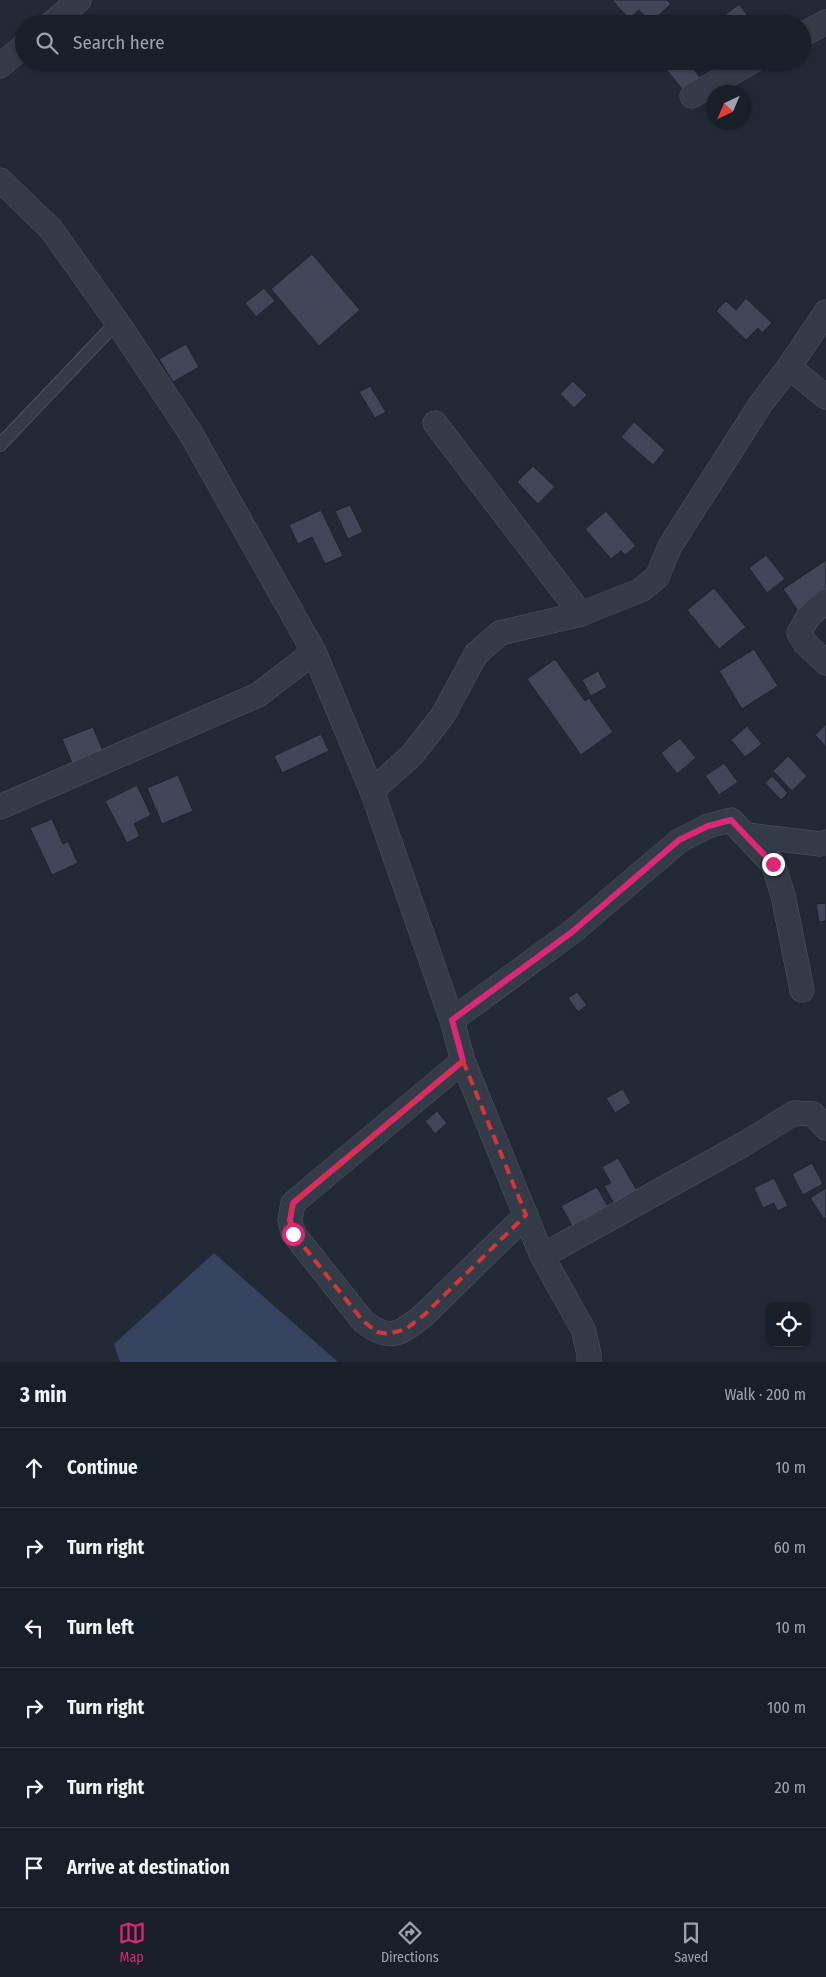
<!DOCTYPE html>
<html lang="en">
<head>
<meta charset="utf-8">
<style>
  :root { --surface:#191f29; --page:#222731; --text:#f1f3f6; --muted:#9fa2a8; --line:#373d46; --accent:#db2777 }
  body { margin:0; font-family:"Fira Sans Condensed",sans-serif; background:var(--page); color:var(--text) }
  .controls { position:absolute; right:15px; bottom:15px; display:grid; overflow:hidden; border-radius:10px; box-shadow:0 1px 4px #0004 }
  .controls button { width:45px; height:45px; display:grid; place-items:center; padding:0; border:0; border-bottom:1px solid var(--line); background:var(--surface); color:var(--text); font:25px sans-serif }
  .compass { position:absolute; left:706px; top:85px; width:45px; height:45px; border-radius:50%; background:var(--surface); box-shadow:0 1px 4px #0004; rotate:224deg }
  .stop { position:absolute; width:15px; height:15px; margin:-11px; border:4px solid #db2777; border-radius:50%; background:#fff }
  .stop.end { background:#db2777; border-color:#fff; box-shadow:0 1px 5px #0008 }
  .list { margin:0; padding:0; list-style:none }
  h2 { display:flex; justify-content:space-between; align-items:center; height:65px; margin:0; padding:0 20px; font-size:21px }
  h2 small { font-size:16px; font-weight:400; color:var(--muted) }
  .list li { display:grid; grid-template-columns:32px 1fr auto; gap:15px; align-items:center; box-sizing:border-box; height:80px; padding:0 20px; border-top:1px solid var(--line) }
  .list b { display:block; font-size:19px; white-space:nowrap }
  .list em { font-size:16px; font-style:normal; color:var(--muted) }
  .icon { flex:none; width:28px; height:28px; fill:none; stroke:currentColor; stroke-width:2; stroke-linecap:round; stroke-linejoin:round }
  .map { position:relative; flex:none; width:826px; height:1362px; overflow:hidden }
  .search { position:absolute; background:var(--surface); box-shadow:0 1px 4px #0004; left:15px; right:15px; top:15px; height:55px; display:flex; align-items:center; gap:12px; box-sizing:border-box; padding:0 18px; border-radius:28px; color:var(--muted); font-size:19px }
  .sheet { height:545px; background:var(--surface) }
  nav { display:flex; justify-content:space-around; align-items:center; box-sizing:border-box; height:70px; border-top:1px solid var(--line); background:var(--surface); font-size:14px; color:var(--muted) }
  nav a { display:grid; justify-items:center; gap:2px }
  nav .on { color:var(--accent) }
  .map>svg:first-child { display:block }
  .water { fill:#35435e }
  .building { fill:#3d4757; stroke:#1c222e }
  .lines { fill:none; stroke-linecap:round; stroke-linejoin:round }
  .lane-casing { stroke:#4f5662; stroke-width:14 }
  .street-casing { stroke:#4f5662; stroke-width:25 }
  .lane { stroke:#343b48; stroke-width:12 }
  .street { stroke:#343b48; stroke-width:24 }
  .route { stroke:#db2777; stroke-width:6 }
  .marked { fill:none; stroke:#d23638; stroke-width:4; stroke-dasharray:10 6; stroke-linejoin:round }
</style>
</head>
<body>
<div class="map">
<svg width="826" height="1362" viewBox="0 0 826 1362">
  <rect width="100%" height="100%" fill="#212937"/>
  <path class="water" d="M214,1253L338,1362H120L114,1344Z"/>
  <g class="building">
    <path d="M612,0H667L671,4L651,22L639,10L629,19Z"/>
    <path d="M739,4L754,24H716L715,23Z"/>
    <path d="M673,61H687L703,81L687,95L665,68Z"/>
    <path d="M312,254L360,310L319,346L271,289Z"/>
    <path d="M264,288L275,301L256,317L245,303Z"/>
    <path d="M746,298L772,323L762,333L758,328L746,340L716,311L726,301L736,310Z"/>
    <path d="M186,344L199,367L173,382L159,359Z"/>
    <path d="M573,381L587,395L574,408L560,394Z"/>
    <path d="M370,386L386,412L375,418L359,392Z"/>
    <path d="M634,422L665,450L653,465L621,437Z"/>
    <path d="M533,466L555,487L538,504L517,482Z"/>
    <path d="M350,505L363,532L348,539L335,511Z"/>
    <path d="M321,510L343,556L325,564L312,537L298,544L289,525Z"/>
    <path d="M606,511L636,546L625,555L621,551L611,559L585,529Z"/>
    <path d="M766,555L785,579L767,593L749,568Z"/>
    <path d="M826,560V592L798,611L783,589Z"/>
    <path d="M714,588L746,627L719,649L687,610Z"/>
    <path d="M754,649L778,686L742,709L719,671Z"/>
    <path d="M555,659L585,701L589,698L613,732L581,755L527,679Z"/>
    <path d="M598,671L607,687L591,696L582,680Z"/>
    <path d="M826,724V747L815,735Z"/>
    <path d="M747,726L762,744L745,757L731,740Z"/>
    <path d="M93,727L106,758L75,770L62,739Z"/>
    <path d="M321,734L329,751L282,773L274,756Z"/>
    <path d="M680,738L696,758L677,774L661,753Z"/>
    <path d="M788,756L807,776L792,791L773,771Z"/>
    <path d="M724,763L738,782L719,795L705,776Z"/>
    <path d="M178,775L193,811L162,824L147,788Z"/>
    <path d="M772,776L788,793L781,800L765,783Z"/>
    <path d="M137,785L151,815L134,824L140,836L127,843L105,801Z"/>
    <path d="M52,819L63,844L68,841L78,863L52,875L30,828Z"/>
    <path d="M826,903V921L819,922L816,904Z"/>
    <path d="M577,992L587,1005L578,1012L568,998Z"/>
    <path d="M623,1089L631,1103L615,1113L606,1098Z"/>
    <path d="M437,1111L447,1123L435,1134L425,1121Z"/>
    <path d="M618,1158L639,1194L616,1207L604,1186L611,1183L602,1167Z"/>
    <path d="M812,1163L823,1184L803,1195L792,1174Z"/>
    <path d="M774,1178L788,1206L777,1211L774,1203L763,1208L754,1188Z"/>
    <path d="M597,1187L611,1212L575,1231L561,1206Z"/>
    <path d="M826,1188V1218L824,1219L810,1198Z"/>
  </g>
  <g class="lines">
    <defs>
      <path id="lane" d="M0,445L117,322"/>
      <g id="street">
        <path d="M51,24L79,0"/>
        <path d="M802,35L826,22"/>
        <path d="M0,66L24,46"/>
        <path d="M692,96L753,61"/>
        <path d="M0,180L51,229L117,322L190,432L314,652L372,791L452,1020L463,1061L542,1256L583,1329L589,1354V1362"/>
        <path d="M789,367L826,397"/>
        <path d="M435,423L581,614"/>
        <path d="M826,601L808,617L799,633L805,643L826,663"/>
        <path d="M372,791L412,755L443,715L476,654L500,633L581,614L641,590L657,577L670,546L760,405L789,367L826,312"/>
        <path d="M0,807L258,695L314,652"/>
        <path d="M747,835L820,844L826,842"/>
        <path d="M452,1020L572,932L679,841L708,826L731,820L773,864L783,895L802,990"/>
        <path d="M463,1061L293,1203L290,1220L293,1233L363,1321C390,1342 399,1335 424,1315L526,1215"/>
        <path d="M542,1256L744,1144L794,1113L813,1114L826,1128"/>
      </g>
    </defs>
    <use href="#lane" class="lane-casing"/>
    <use href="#street" class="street-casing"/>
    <use href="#lane" class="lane"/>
    <use href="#street" class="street"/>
  </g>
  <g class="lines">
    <path class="route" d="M293,1234L290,1220L293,1203L463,1061L452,1020L572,932L679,840L708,826L731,820L773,864"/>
  </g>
  <path class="marked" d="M463,1061L526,1215L424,1315L406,1329L388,1334L377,1332L363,1321L293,1233L290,1220L293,1203Z"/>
</svg>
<div class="controls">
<button><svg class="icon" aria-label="locate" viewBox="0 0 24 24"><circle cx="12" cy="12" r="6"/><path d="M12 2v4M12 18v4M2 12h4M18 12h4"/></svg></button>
</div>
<svg class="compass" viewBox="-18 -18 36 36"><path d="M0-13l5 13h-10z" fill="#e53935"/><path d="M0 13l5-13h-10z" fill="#9fa2a8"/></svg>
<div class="stop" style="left:293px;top:1234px"></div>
<div class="stop end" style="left:773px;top:864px"></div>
<div class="search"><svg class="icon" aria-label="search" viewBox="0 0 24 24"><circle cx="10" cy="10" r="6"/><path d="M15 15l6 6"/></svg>Search here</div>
</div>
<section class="sheet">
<h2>3 min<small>Walk · 200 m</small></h2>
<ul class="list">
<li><svg class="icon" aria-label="ahead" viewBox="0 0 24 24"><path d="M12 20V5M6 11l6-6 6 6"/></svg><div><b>Continue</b></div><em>10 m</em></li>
<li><svg class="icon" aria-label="right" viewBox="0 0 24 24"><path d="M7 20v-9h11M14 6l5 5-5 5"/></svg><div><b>Turn right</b></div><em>60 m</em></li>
<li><svg class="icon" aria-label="left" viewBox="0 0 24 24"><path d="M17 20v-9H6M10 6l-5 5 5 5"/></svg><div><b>Turn left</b></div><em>10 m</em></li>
<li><svg class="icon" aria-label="right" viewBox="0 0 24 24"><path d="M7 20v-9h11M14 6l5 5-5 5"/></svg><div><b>Turn right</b></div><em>100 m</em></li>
<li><svg class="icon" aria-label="right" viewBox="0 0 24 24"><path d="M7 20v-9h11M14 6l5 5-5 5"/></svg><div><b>Turn right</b></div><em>20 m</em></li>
<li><svg class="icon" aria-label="arrive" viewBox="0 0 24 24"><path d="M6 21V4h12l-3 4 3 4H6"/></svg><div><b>Arrive at destination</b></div></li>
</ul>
</section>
<nav>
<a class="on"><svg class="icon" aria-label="map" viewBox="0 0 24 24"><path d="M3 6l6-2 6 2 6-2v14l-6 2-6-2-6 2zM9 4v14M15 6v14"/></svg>Map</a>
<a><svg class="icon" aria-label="directions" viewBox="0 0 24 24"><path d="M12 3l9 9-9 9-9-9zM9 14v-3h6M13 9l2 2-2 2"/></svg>Directions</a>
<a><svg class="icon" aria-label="saved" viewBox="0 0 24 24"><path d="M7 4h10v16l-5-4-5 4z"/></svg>Saved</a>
</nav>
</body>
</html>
